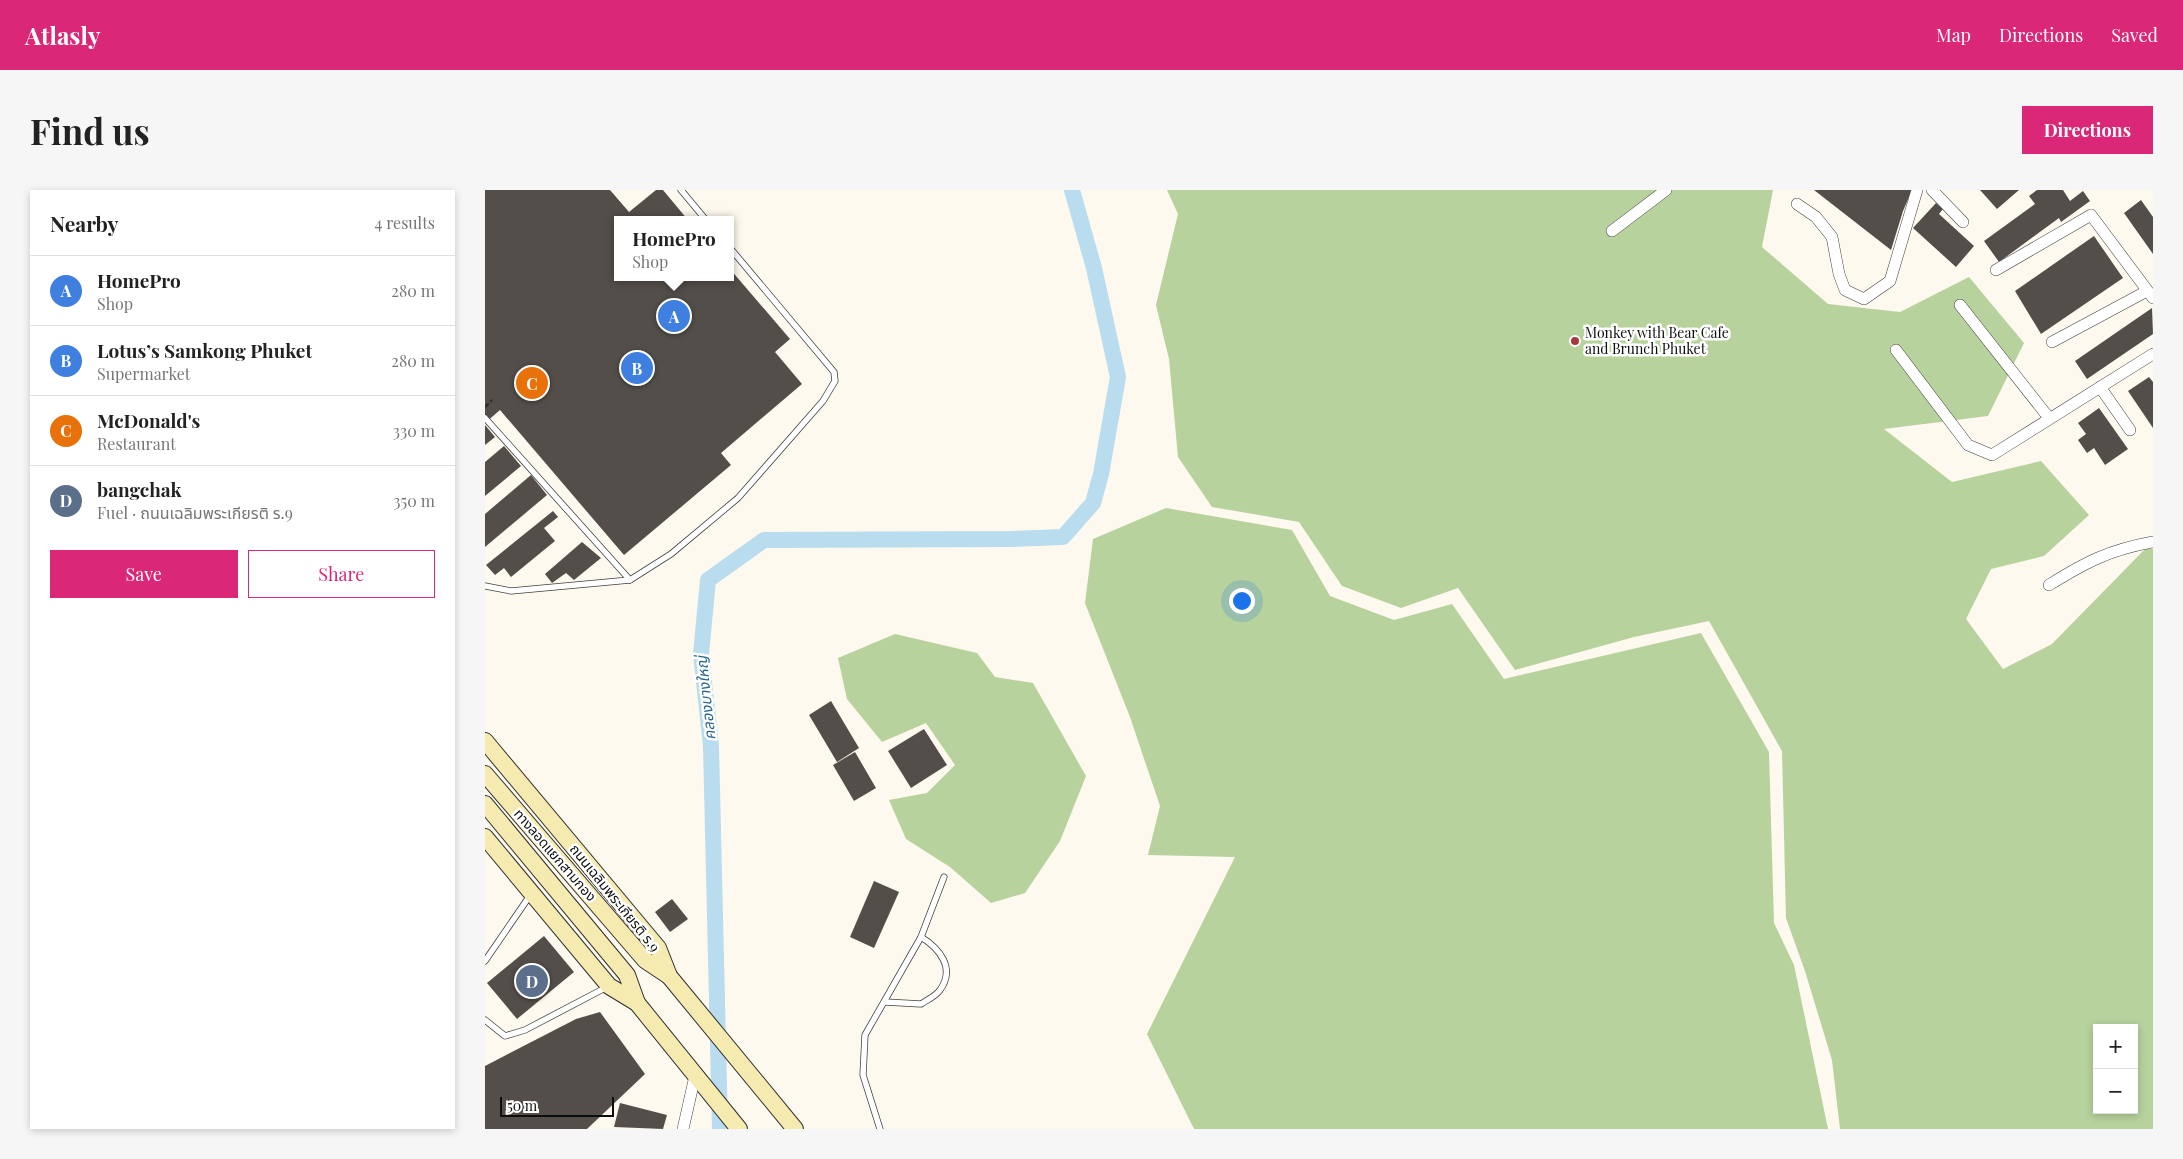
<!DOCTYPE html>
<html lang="en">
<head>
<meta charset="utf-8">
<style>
  :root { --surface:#fff; --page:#f6f6f6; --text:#222; --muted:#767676; --line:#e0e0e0; --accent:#db2777 }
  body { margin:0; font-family:"Playfair Display","Noto Sans Thai",serif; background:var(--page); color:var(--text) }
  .controls { position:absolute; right:15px; bottom:15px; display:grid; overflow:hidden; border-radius:0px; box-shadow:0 2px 8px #0003 }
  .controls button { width:45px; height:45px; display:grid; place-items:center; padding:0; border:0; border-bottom:1px solid var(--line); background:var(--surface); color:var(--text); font:25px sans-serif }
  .scale { position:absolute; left:15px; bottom:12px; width:114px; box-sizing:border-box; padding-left:5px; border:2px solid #0d0d0d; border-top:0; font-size:14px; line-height:18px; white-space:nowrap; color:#0d0d0d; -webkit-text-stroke:4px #fff; paint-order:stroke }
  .you { position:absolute; left:756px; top:410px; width:18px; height:18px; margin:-12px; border:4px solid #fff; border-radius:50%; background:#1a73e8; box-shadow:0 0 0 8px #1a73e833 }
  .badge { display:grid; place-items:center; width:32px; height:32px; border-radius:50%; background:var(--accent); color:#fff; font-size:16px; font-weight:700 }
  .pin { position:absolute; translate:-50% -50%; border:2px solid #fff; box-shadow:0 1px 5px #0006 }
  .popup { position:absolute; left:129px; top:26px; width:120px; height:65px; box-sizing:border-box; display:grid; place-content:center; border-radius:0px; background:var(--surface); filter:drop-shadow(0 1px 4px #0005); font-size:16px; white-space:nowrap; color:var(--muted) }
  .popup b { font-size:19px; color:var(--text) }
  .popup::after { content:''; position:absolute; left:50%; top:100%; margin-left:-10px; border:10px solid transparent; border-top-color:var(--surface) }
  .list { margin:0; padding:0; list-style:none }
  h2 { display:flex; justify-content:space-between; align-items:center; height:65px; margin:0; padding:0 20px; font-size:21px }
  h2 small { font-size:16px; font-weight:400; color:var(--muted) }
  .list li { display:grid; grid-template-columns:32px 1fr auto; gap:15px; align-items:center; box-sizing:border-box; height:70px; padding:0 20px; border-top:1px solid var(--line) }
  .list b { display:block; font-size:19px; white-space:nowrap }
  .list p { margin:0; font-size:16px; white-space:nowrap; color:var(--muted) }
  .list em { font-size:16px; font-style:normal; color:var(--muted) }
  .actions { display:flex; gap:10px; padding:15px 20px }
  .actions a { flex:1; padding:11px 0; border:1px solid var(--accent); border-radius:0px; text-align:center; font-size:18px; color:var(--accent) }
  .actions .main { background:var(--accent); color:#fff }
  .map { position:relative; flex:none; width:1668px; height:939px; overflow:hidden; border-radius:0px }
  header { display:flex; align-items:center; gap:30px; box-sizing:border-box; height:70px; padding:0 25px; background:var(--accent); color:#fff }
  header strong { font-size:24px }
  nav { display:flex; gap:28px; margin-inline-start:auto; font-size:18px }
  .intro { display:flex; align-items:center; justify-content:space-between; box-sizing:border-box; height:120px; padding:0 30px }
  h1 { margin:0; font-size:35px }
  .button { padding:12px 22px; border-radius:0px; background:var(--accent); color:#fff; font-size:18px; font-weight:700 }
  main { display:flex; gap:30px; padding:0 30px }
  aside { flex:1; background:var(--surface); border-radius:0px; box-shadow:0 2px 8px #0003 }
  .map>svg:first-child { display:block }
  .forest { fill:#b7d29d; fill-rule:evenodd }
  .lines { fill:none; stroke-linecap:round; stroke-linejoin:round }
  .canal { stroke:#b9dcee; stroke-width:16 }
  .building { fill:#544e4a }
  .service-casing { stroke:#404040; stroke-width:7 }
  .minor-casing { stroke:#404040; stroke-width:12 }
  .secondary-casing { stroke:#2f2f2f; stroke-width:18 }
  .path { stroke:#2f2f2f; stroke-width:2.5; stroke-dasharray:5 2.5; stroke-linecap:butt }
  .service { stroke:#fff; stroke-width:5.5 }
  .minor { stroke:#fff; stroke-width:11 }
  .secondary { stroke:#f5ebb1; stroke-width:16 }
  .poi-dot { fill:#ab3641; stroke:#fff; stroke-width:2 }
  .labels { text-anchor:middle; stroke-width:5; stroke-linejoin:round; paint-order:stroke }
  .poi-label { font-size:14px; fill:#0d0d0d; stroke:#fff; text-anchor:start }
  .street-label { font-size:14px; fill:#0d0d0d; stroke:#fff }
  .water-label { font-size:15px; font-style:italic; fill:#26658e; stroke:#fff }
</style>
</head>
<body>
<header>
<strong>Atlasly</strong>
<nav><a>Map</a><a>Directions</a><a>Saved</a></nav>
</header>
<div class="intro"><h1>Find us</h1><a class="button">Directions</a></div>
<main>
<aside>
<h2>Nearby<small>4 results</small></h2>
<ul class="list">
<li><span class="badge" style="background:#3f7fe0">A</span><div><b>HomePro</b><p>Shop</p></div><em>280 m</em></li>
<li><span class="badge" style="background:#3f7fe0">B</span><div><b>Lotus’s Samkong Phuket</b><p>Supermarket</p></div><em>280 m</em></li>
<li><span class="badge" style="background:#e8710a">C</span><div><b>McDonald's</b><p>Restaurant</p></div><em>330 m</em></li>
<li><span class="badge" style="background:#5c6f8a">D</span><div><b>bangchak</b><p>Fuel · ถนนเฉลิมพระเกียรติ ร.9</p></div><em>350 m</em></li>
</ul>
<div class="actions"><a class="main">Save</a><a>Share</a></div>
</aside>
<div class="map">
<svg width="1668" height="939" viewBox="0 0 1668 939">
  <rect width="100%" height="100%" fill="#fdf9ee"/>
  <g class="forest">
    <path d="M682,0H1288L1277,57L1343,114L1415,122L1484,87L1539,153L1503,226L1399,239L1467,292L1556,271L1604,325L1559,366L1506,379L1481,429L1518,479L1567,454L1661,358L1668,359V939H1355L1347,870L1320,781L1301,728L1297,561L1224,431L1149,447L1030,480L973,398L916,418L857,396L814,332L727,317L693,267L684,169L671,115L693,24ZM1612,838H1649V920H1612Z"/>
    <path d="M681,318L807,340L845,406L909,430L967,414L1019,489L1216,443L1284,562L1289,733L1309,775L1343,939H709L662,844L750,667L663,665L675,616L645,527L600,413L608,349Z"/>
    <path d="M410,444L492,463L510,487L548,493L601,586L575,651L540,703L506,713L465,677L421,649L404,610L442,603L470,575L441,533L397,552L362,509L353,468Z"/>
  </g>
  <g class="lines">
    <path class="canal" d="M235,939L226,556L216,464L223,390L279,350L524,349L578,347L608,313L616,284L633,187L609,78L587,0"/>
  </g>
  <g class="building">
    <path d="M0,0H125L144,22L171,0H178L203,30H133V87H245V79L305,149L290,162L317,194L236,263L246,275L139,365L15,220L0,233Z"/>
    <path d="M1329,0H1427L1418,21L1406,60Z"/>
    <path d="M1495,0H1534L1512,19Z"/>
    <path d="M1552,0H1578L1585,11L1598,1L1605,11L1576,32L1574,28L1514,72L1499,51L1550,14L1544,6Z"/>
    <path d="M1656,10L1668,27V64L1639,23Z"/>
    <path d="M1451,13L1458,19L1454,24L1489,56L1471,77L1428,38Z"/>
    <path d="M1609,46L1638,88L1556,144L1530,101Z"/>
    <path d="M1667,118L1668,144L1602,189L1590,171Z"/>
    <path d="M1664,187L1668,192V238L1643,201Z"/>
    <path d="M1614,218L1643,259L1620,275L1609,258L1602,263L1593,250L1601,244L1593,233Z"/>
    <path d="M0,235L10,247L0,255Z"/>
    <path d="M19,256L36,276L0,306V272Z"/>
    <path d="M46,285L62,305L0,357V324Z"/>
    <path d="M68,321L73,327L59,338L70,351L26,387L19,378L10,385L1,375Z"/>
    <path d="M97,352L116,368L89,390L81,383L67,393L60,384Z"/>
    <path d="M346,511L374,558L352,572L324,525Z"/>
    <path d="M439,539L462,575L426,598L403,561Z"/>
    <path d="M370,562L391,598L369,611L348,575Z"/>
    <path d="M389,691L414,702L389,758L365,747Z"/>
    <path d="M187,709L203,729L185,742L170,722Z"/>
    <path d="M59,746L89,782L32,829L2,793Z"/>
    <path d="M115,822L160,884L102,939H0V876L91,829Z"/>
    <path d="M135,913L182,925L178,939L129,937Z"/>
  </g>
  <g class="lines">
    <defs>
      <g id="service">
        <path d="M196,0L221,30"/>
        <path d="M0,228L145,390L26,401L0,396"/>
        <path d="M145,390L186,364L253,308L338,211L350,191L349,182L245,58"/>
        <path d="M0,771L46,704"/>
        <path d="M400,812L436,814C442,810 451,806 455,800C471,778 454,758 436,747"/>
        <path d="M0,830L20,846L40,840L122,797"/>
        <path d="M395,939L378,885L380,845L436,747L459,687"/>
      </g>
      <g id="minor">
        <path d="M1447,0L1478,32"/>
        <path d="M1312,14L1331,27L1347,47L1354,84L1360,100L1379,109L1405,91L1432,0"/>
        <path d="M1127,41L1181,0"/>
        <path d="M1511,80L1606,25L1668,108"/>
        <path d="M1475,115L1564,228"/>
        <path d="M1567,152L1662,101"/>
        <path d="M1411,160L1483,255L1507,265L1668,164"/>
        <path d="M1615,197L1645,240"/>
        <path d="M1564,395C1601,372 1624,360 1668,352"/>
        <path d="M198,939L210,886"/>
      </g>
      <g id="secondary">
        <path d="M0,551L173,758L184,786L310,939"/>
        <path d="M0,584L160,770L184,786"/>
        <path d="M0,614L142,785L152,813"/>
        <path d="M0,647L124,796L152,813L254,939"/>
      </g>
    </defs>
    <use href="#service" class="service-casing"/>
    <use href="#minor" class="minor-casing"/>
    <use href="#secondary" class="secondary-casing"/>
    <path class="path" d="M0,217L7,210"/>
    <use href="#service" class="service"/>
    <use href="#minor" class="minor"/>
    <use href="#secondary" class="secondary"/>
  </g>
  <circle class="poi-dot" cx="1090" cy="151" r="5"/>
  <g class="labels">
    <g class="poi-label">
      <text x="1100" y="148">Monkey with Bear Cafe<tspan x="1100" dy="16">and Brunch Phuket</tspan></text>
    </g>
    <g class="street-label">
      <text transform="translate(70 665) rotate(49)" y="5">ทางลอดแยกสามกอง</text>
      <text transform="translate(130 708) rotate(51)" y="5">ถนนเฉลิมพระเกียรติ ร.9</text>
    </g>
    <g class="water-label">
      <text transform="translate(221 508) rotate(-96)" y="5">คลองบางใหญ่</text>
    </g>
  </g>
</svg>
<div class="controls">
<button>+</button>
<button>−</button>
</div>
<div class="scale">50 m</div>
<div class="you"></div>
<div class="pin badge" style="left:189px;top:126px;background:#3f7fe0">A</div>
<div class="popup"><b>HomePro</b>Shop</div>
<div class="pin badge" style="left:152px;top:178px;background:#3f7fe0">B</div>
<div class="pin badge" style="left:47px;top:193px;background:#e8710a">C</div>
<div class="pin badge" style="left:47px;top:791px;background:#5c6f8a">D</div>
</div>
</main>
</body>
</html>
